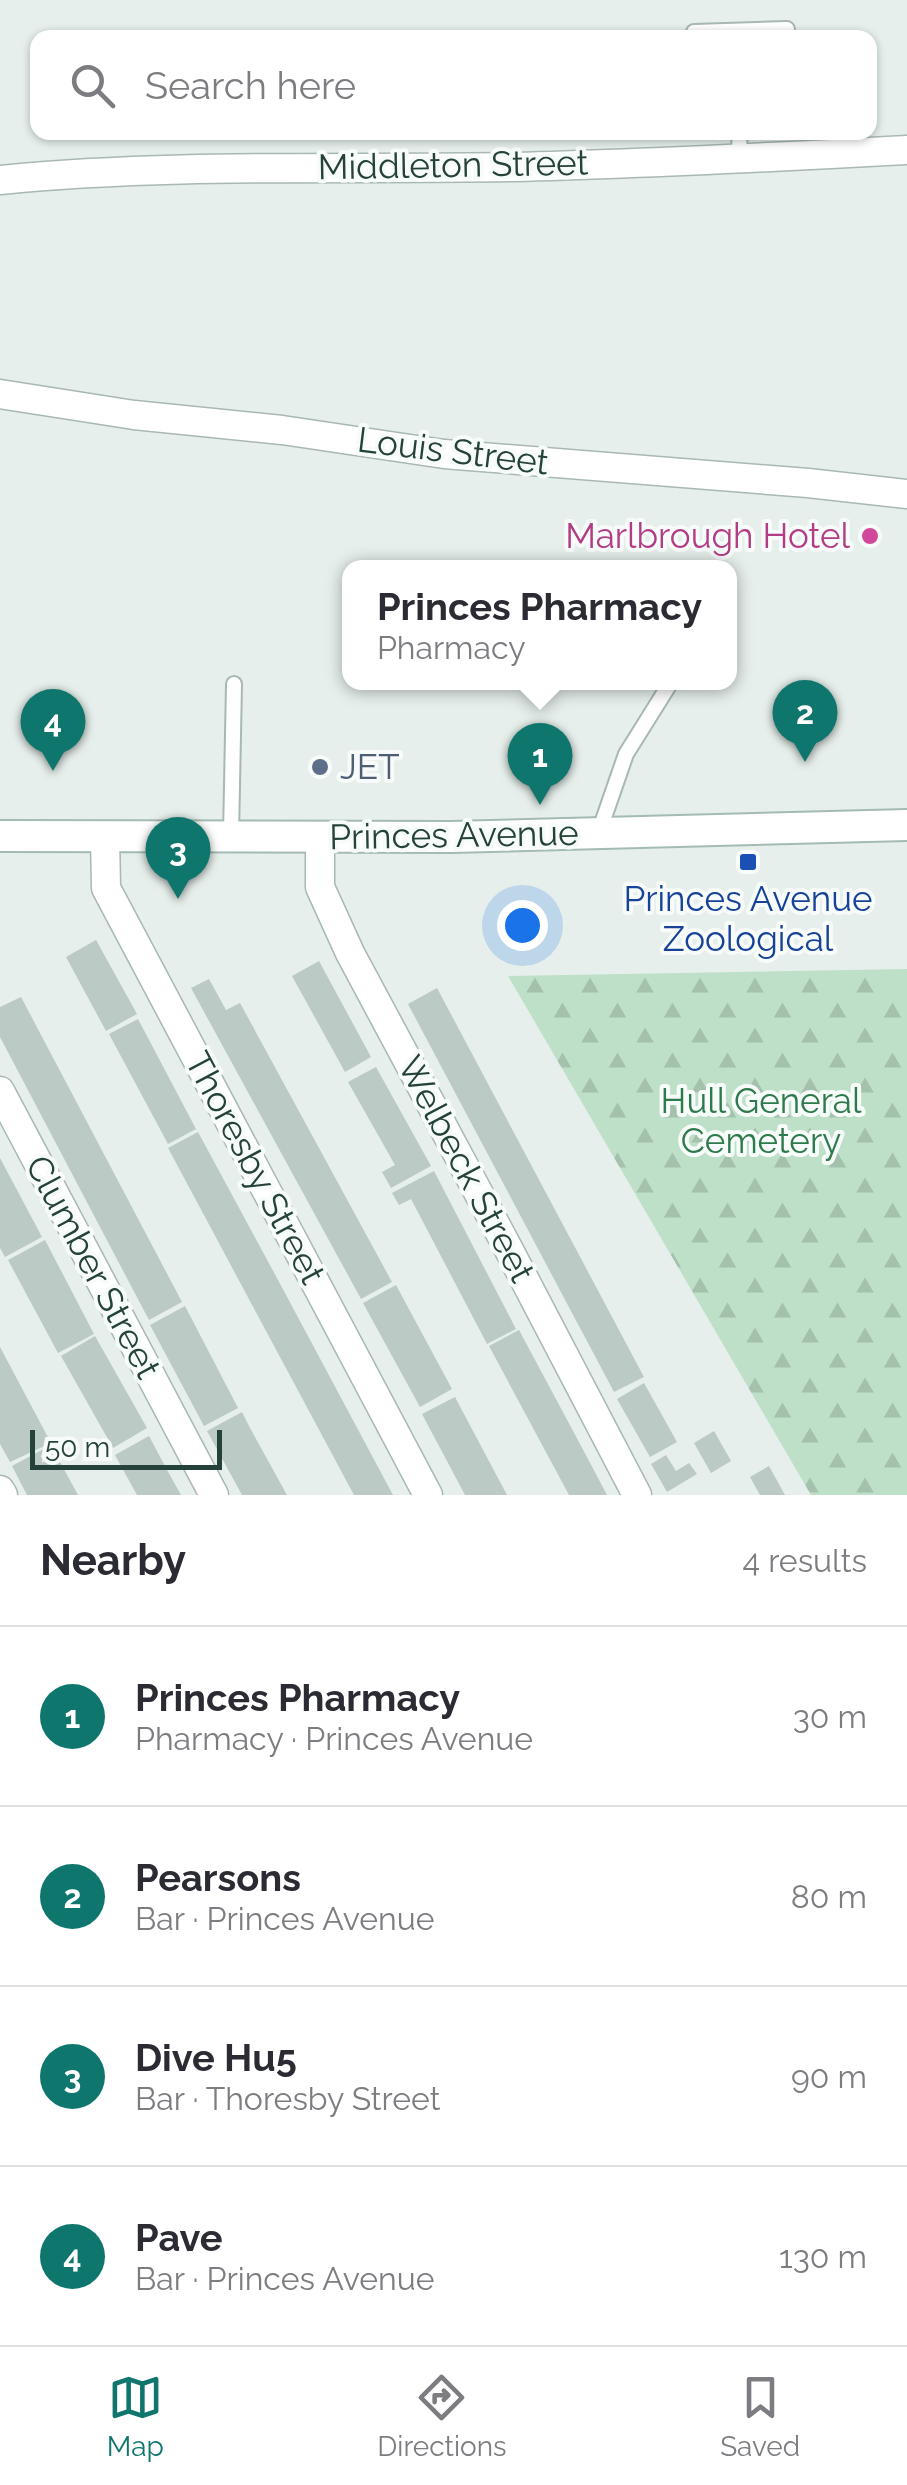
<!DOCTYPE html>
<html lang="en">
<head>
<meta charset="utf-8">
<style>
  :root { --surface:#fff; --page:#f7f7f7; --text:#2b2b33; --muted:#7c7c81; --line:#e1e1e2; --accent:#0f766e }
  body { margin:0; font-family:Raleway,sans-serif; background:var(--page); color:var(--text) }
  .scale { position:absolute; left:30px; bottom:25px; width:192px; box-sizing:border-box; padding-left:10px; border:5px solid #24423a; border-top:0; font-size:28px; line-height:35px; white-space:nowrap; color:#24423a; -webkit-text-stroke:8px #f7fbf9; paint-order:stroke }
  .you { position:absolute; left:522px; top:925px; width:35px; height:35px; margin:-25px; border:8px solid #fff; border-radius:50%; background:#1a73e8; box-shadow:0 0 0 15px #1a73e833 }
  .badge { display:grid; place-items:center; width:65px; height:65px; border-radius:50%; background:var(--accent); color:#fff; font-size:32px; font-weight:700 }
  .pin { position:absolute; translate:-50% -82px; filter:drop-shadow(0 2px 5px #0008) }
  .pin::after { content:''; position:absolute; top:52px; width:35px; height:30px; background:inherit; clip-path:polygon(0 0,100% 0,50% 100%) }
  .popup { position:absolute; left:342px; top:560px; width:395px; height:130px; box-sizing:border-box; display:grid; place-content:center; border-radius:20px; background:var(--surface); filter:drop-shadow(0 2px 8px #0005); font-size:32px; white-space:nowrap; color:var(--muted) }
  .popup b { font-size:38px; color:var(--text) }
  .popup::after { content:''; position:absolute; left:50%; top:100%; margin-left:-20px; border:20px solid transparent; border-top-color:var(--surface) }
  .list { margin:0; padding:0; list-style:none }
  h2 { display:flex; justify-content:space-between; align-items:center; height:130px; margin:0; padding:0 40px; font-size:42px }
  h2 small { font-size:32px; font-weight:400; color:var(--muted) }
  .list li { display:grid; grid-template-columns:65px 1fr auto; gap:30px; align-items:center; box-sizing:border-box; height:180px; padding:0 40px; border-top:2px solid var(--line) }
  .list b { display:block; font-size:38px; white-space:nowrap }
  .list p { margin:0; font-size:32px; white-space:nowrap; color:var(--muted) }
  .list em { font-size:32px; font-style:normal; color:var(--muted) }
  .icon { flex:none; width:55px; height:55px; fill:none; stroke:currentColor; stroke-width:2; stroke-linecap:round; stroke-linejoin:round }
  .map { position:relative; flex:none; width:907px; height:1495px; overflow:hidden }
  .search { position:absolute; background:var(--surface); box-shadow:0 2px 8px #0004; left:30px; right:30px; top:30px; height:110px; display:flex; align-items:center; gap:25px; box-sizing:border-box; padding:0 35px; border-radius:20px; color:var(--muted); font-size:38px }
  .sheet { height:850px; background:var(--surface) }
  nav { display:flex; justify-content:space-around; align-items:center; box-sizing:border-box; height:140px; border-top:2px solid var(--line); background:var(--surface); font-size:28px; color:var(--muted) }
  nav a { display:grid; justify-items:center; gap:5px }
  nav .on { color:var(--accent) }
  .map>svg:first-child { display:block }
  .forest { fill:url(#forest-firs) }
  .building { fill:#bbcac4 }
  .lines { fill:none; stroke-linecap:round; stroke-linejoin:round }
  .lane-casing { stroke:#a8b8b2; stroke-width:18 }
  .street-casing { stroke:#a8b8b2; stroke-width:31 }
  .secondary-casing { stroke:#a4bbb3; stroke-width:34 }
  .lane { stroke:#fff; stroke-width:14 }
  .street { stroke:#fff; stroke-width:28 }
  .secondary { stroke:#fff; stroke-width:30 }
  .hotel-dot { fill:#d1479c; stroke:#f7fbf9; stroke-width:4 }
  .service-dot { fill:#5c6f8a; stroke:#f7fbf9; stroke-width:4 }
  .transit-dot { fill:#1a4fb4; stroke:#f7fbf9; stroke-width:4 }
  .labels { text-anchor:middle; stroke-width:8; stroke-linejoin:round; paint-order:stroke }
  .street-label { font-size:35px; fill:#24423a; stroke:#f7fbf9 }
  .hotel-label { font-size:35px; fill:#b23c85; stroke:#f7fbf9; text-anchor:end }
  .service-label { font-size:35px; fill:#4e5e75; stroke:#f7fbf9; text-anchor:start }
  .transit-label { font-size:35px; fill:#164399; stroke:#f7fbf9 }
  .park-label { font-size:35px; fill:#2d7a4b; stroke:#f7fbf9 }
</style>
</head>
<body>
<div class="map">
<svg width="907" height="1495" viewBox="0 0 907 1495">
  <defs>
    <pattern id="forest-firs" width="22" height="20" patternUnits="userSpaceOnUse" patternTransform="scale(2.5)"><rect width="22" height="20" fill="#bfe0c8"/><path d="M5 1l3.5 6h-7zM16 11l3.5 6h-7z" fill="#a4c1ad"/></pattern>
  </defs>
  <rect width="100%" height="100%" fill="#e6efeb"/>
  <path class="forest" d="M907,969V1495H811L508,976Z"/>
  <g class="building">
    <path d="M96,940L137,1014L106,1031L66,957Z"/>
    <path d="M319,961L371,1057L345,1072L292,976Z"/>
    <path d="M209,979L226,1010L240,1003L392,1282L361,1299L191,988Z"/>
    <path d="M437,988L644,1377L614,1392L408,1004Z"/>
    <path d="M21,997L182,1302L149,1320L0,1037V1007Z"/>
    <path d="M138,1019L196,1129L168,1144L109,1034Z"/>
    <path d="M376,1067L431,1166L391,1188L382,1172L395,1165L348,1082Z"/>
    <path d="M198,1132L278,1280L393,1495H354L347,1482L168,1148Z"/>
    <path d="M0,1158L42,1237L5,1257L0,1248Z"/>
    <path d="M434,1171L516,1329L487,1344L411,1199L399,1205L392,1193Z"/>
    <path d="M45,1240L94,1334L58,1353L8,1260Z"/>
    <path d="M396,1285L452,1389L420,1407L363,1303Z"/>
    <path d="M185,1306L238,1408L204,1426L150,1325Z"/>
    <path d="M519,1330L588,1459L607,1495H569L489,1346Z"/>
    <path d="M95,1336L147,1428L113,1448L61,1356Z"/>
    <path d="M0,1347L51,1443L10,1462L0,1444Z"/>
    <path d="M644,1383L677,1442L650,1457L617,1399Z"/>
    <path d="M455,1397L464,1414L507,1495H465L422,1414Z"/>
    <path d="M242,1412L250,1428L287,1495H242L207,1431Z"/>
    <path d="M714,1431L731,1461L711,1473L694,1443Z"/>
    <path d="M149,1436L166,1468L181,1495H137L132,1486L115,1455Z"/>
    <path d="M51,1445L59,1460L78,1495H27L12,1466Z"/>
    <path d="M666,1455L676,1471L689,1463L697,1474L667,1492L651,1464Z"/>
    <path d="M769,1466L785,1495H760L750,1477Z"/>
  </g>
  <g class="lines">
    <defs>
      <g id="lane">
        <path d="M694,32L787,29"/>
        <path d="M739,132L740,158"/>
        <path d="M599,832L626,754L671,682"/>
        <path d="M231,836L234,684"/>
      </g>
      <g id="street">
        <path d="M0,180C171,163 343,170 514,167C645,164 776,157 907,150"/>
        <path d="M0,394L134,415L282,430L444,454L808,483L907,494"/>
        <path d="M105,836L106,888L428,1495"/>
        <path d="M320,837V887L350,953L508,1248L637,1495"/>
        <path d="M0,1091L214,1495"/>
        <path d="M0,1490L3,1495"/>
      </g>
      <path id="secondary" d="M0,836L451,837L907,825"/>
    </defs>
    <use href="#lane" class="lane-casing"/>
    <use href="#street" class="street-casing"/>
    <use href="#secondary" class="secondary-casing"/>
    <use href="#lane" class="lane"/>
    <use href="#street" class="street"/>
    <use href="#secondary" class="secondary"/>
  </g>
  <circle class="hotel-dot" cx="870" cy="536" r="10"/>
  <circle class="service-dot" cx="320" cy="767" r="10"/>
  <rect class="transit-dot" x="738" y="852" width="20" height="20" rx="5"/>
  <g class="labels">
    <g class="street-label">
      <text transform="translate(453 165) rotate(-1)" y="12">Middleton Street</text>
      <text transform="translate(453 451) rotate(7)" y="12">Louis Street</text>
      <text transform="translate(454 835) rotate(-1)" y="12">Princes Avenue</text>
      <text transform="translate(255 1168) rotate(62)" y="12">Thoresby Street</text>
      <text transform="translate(466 1169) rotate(62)" y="12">Welbeck Street</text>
      <text transform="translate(93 1267) rotate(62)" y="12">Clumber Street</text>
    </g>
    <g class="hotel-label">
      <text x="850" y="548">Marlbrough Hotel</text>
    </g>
    <g class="service-label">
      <text x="340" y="779">JET</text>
    </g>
    <g class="transit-label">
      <text x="748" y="911">Princes Avenue<tspan x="748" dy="40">Zoological</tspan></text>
    </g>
    <g class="park-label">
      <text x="761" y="1113">Hull General<tspan x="761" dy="40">Cemetery</tspan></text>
    </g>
  </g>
</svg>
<div class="scale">50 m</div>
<div class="you"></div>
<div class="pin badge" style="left:540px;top:805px">1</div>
<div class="popup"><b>Princes Pharmacy</b>Pharmacy</div>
<div class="pin badge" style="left:805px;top:762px">2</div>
<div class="pin badge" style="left:178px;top:899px">3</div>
<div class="pin badge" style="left:53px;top:771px">4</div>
<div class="search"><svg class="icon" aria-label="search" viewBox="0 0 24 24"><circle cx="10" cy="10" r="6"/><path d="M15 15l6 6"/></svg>Search here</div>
</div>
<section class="sheet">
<h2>Nearby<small>4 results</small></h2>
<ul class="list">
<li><span class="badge">1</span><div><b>Princes Pharmacy</b><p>Pharmacy · Princes Avenue</p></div><em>30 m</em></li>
<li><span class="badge">2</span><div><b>Pearsons</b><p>Bar · Princes Avenue</p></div><em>80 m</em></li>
<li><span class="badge">3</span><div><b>Dive Hu5</b><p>Bar · Thoresby Street</p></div><em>90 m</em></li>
<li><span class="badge">4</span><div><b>Pave</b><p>Bar · Princes Avenue</p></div><em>130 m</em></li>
</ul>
</section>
<nav>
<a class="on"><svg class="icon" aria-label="map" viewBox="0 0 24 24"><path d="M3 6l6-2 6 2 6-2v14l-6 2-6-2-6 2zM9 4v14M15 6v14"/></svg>Map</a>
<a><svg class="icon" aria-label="directions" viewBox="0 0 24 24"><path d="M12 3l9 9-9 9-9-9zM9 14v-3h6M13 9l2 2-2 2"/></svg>Directions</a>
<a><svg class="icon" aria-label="saved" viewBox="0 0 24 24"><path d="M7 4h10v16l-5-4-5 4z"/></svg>Saved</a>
</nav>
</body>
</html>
